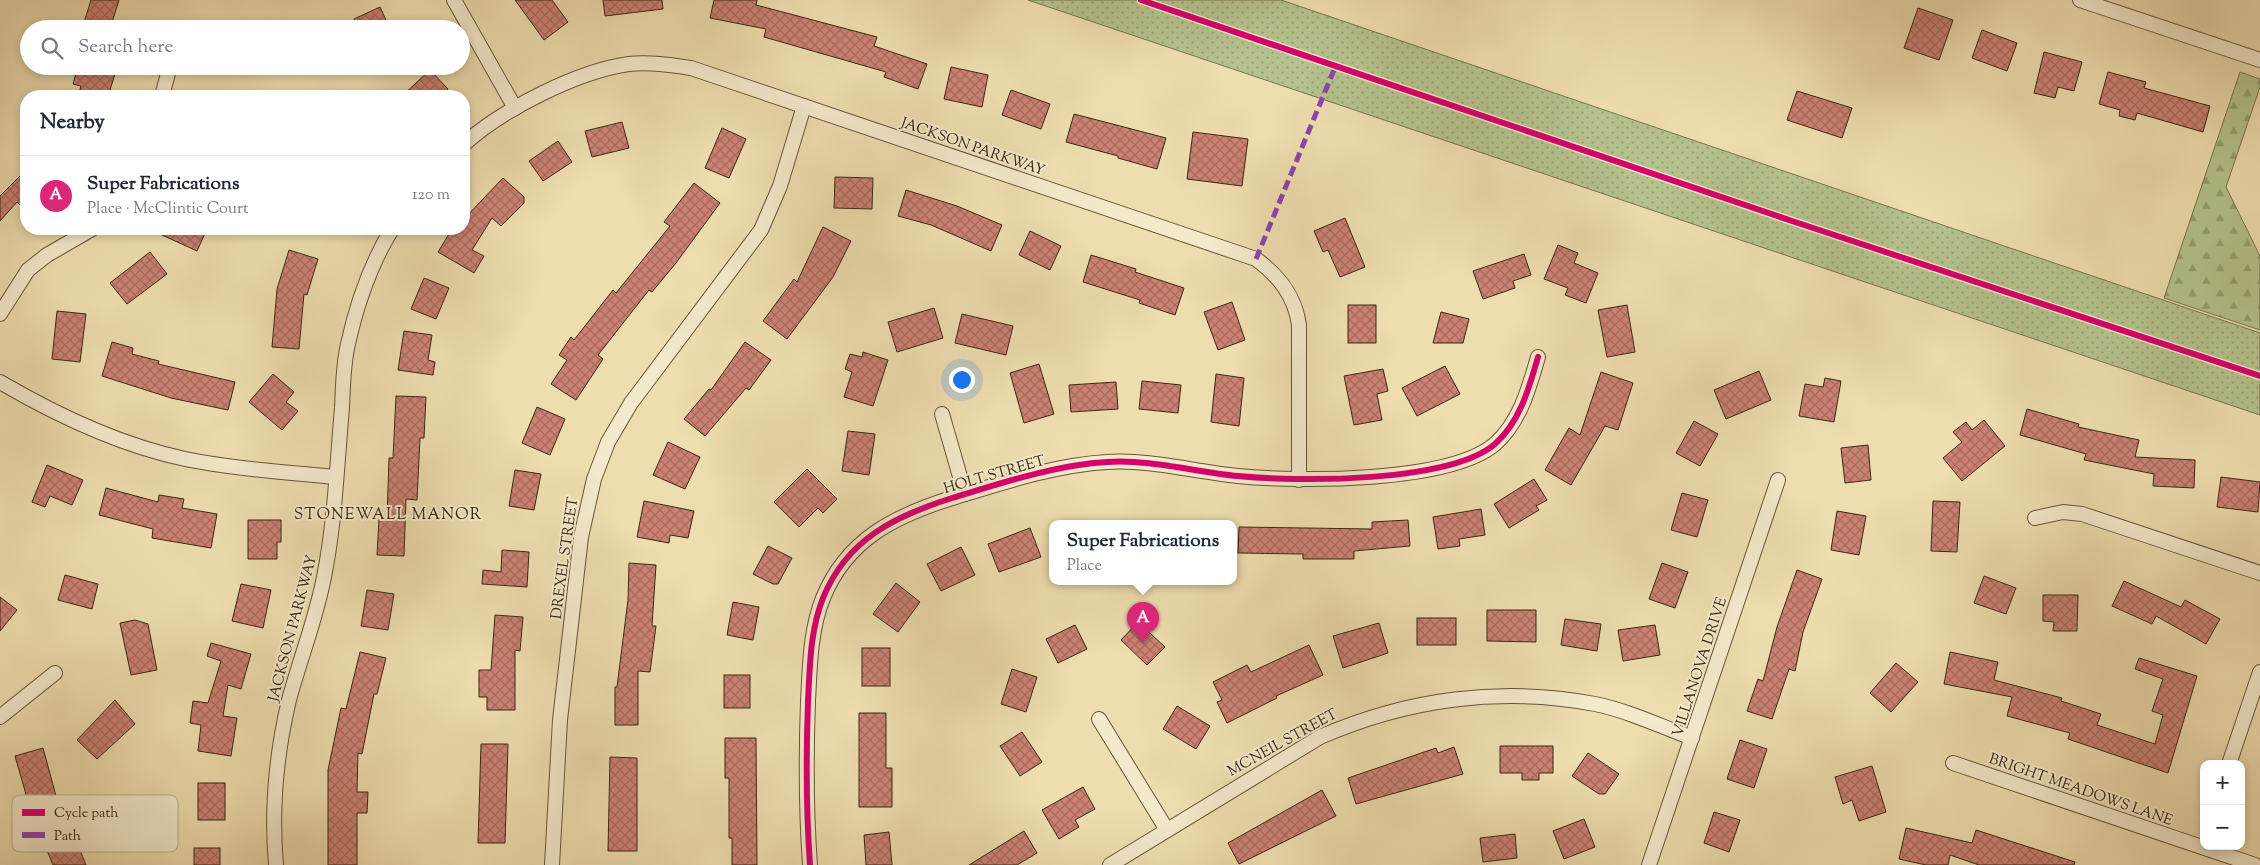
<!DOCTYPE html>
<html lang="en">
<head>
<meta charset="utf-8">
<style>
  :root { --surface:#fff; --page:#f2f2f3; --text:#1f2937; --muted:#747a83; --line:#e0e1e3; --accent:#db2777 }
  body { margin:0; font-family:"Sorts Mill Goudy",serif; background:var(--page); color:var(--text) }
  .controls { position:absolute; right:15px; bottom:15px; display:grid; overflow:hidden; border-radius:10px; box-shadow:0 2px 8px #0003 }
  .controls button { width:45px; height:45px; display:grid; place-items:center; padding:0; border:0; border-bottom:1px solid var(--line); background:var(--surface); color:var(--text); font:25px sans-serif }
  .you { position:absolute; left:961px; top:379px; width:18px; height:18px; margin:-12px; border:4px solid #fff; border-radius:50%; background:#1a73e8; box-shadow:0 0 0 8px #1a73e833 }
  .badge { display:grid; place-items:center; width:32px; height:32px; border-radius:50%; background:var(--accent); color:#fff; font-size:16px; font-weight:700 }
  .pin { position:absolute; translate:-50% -41px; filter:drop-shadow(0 1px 2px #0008) }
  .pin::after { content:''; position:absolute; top:26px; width:18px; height:15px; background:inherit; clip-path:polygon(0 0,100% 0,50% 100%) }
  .popup { position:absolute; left:1049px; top:520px; width:188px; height:65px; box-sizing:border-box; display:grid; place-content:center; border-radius:10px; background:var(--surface); filter:drop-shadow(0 1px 4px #0005); font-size:16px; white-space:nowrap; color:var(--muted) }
  .popup b { font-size:19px; color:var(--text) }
  .popup::after { content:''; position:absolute; left:50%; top:100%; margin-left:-10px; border:10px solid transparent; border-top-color:var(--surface) }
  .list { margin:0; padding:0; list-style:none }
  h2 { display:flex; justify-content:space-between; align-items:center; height:65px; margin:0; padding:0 20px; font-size:21px }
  h2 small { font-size:16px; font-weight:400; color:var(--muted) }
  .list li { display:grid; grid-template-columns:32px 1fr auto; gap:15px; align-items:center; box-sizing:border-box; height:80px; padding:0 20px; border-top:1px solid var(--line) }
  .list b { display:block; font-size:19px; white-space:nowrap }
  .list p { margin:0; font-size:16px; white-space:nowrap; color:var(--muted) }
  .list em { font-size:16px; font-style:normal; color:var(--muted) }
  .icon { flex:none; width:28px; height:28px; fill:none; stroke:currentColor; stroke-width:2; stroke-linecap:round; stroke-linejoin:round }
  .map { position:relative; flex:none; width:2260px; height:865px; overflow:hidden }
  .search { position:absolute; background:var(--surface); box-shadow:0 2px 8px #0003; left:20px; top:20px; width:450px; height:55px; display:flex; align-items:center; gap:12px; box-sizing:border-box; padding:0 18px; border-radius:28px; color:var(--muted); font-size:19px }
  .panel { position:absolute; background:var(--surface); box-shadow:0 2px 8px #0003; left:20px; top:90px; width:450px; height:145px; border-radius:20px }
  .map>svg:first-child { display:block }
  .grass { fill:url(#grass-dots); stroke:#787450 }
  .forest { fill:url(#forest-firs); stroke:#787450 }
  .building { fill:url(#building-cross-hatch); stroke:#3b2714 }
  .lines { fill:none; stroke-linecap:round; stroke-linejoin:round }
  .street-casing { stroke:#68543b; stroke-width:16 }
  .street { stroke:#f4e9cb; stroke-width:14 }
  .quiet { stroke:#8e44ad; stroke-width:5; stroke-dasharray:10 5; stroke-linecap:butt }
  .cycleway-casing { stroke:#f4e9cb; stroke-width:9 }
  .cycleway { stroke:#d6006c; stroke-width:6 }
  .labels { text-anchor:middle; stroke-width:4; stroke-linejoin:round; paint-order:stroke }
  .street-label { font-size:15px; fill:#3b2714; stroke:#f4e9cb }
  .neighbourhood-label { font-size:16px; letter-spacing:1px; fill:#3b2714; stroke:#f4e9cb }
  .key { fill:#f4e9cb; stroke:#bcaf94; stroke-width:1 }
  .key-label { font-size:14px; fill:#3b2714 }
</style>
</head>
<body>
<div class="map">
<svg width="2260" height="865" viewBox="0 0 2260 865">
  <defs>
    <pattern id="grass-dots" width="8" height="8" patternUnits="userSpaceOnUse" patternTransform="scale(1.25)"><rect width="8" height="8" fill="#b5c28d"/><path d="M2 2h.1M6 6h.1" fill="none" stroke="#949e72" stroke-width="1.8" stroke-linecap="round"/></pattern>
    <pattern id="forest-firs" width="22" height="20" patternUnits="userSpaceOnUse" patternTransform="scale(1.25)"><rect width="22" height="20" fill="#b5c28d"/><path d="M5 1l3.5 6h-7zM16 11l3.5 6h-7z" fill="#949e72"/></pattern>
    <pattern id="building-cross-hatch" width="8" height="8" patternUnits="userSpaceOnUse" patternTransform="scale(1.25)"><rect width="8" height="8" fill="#cc8273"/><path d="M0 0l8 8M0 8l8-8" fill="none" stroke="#a76a5d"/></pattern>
  </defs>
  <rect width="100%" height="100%" fill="#eeddaf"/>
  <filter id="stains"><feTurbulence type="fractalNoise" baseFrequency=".004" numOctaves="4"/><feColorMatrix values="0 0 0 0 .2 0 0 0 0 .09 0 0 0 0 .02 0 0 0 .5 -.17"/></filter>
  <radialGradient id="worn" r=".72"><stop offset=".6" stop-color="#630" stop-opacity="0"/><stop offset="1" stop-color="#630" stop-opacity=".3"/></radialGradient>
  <path class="grass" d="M1028,0H1281L2260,333V415Z"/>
  <path class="forest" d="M2240,72L2260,79V87L2226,187L2260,256V330L2164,298Z"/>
  <g class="building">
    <path d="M91,0H119L110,29H82Z"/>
    <path d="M515,0H552L568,22L544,40Z"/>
    <path d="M603,0H662L663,9L605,16Z"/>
    <path d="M714,0H757L756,5L877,37L874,46L927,64L918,89L884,77L886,72L764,37L766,29L710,18Z"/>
    <path d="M380,7L390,29H359L354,19Z"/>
    <path d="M1918,8L1953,20L1939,60L1904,48Z"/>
    <path d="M1982,30L2017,43L2007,71L1972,58Z"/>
    <path d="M2044,52L2082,62L2074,91L2058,87L2055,98L2034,93Z"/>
    <path d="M78,66H100L116,71L108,96H78L81,86L73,84Z"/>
    <path d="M951,67L988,75L982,107L944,99Z"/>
    <path d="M430,70L448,89L440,96H402Z"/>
    <path d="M2108,72L2146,82L2144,88L2210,106L2203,132L2137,113L2135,120L2119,116L2120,110L2099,104Z"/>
    <path d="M1011,90L1050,104L1041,129L1002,115Z"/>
    <path d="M1797,91L1852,108L1842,138L1787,120Z"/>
    <path d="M1074,114L1166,138L1157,169L1118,158V156L1066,142Z"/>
    <path d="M622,122L629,148L592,157L585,131Z"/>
    <path d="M722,128L746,139L729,178L705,168Z"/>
    <path d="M1193,132L1248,139L1242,186L1187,179Z"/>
    <path d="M558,141L572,162L543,181L529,161Z"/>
    <path d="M26,170V211L17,202L0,221V196Z"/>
    <path d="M835,177L873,178L872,209L834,208Z"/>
    <path d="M503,178L524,197V203L501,226L492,218L472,250L484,256L474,273L438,252L452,229H464V219Z"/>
    <path d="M694,183L720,203L676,263L652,292L649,290L598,355L603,359L576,400L551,384L567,360L559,355L571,337L574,340L613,290L616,293L670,226L664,222Z"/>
    <path d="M906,190L957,206L1002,225L991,251L931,225L898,216Z"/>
    <path d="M1345,218L1365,267L1340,277L1328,250L1323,252L1314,231Z"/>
    <path d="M823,227L851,241L833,277L787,339L763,321L794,279L797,282Z"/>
    <path d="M149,229H207L197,251Z"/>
    <path d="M1030,231L1061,246L1050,270L1019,255Z"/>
    <path d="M1558,245L1578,253L1574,263L1598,273L1586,303L1565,295L1568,288L1544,279Z"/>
    <path d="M289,250L318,259L307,295L304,294L299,349L272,347L277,289Z"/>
    <path d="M150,252L167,274L127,304L110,283Z"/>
    <path d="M1524,254L1531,275L1513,281L1515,288L1483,299L1473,271Z"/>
    <path d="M1091,255L1136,269L1135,272L1184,288L1175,315L1139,303L1140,300L1083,282Z"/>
    <path d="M424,278L449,288L436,319L411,309Z"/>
    <path d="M1232,302L1245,340L1218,350L1204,312Z"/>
    <rect x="1348" y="305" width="28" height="38"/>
    <path d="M1627,305L1635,352L1607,357L1598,310Z"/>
    <path d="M934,308L943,338L897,352L888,322Z"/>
    <path d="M57,311L86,314L80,362L52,359Z"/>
    <path d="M1441,312L1469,319L1463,343H1433Z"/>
    <path d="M962,314L1013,326L1006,355L955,343Z"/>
    <path d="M404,331L432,335L428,360L435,362L433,375L398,370Z"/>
    <path d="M112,342L133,348L132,354L159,361L158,364L235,382L228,410L171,398L102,376Z"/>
    <path d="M745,342L771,360L749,390L746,388L705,436L684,419L709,389L711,390Z"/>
    <path d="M863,352L888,360L873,406L844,397L852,372L845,369L850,354L862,357Z"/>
    <path d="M1039,364L1054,414L1024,423L1010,373Z"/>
    <path d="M1445,366L1460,394L1417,416L1402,388Z"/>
    <path d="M1383,369L1388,391L1377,394L1382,420L1354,425L1344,376Z"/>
    <path d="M1759,371L1771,400L1726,419L1714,390Z"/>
    <path d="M1601,372L1633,383L1618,430L1605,426L1571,485L1545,470L1569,428L1580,435Z"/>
    <path d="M273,374L294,392L286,402L298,411L282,430L249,402Z"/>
    <path d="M1216,374L1244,378L1239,426L1211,422Z"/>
    <path d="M1825,378L1841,381L1834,422L1799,416L1805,384L1823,387Z"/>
    <path d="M1142,381L1181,385L1178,413L1139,409Z"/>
    <path d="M1116,382L1118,409L1071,412L1069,385Z"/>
    <path d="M396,396L426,397L424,438H420L417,500L406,499L404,556L377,555L379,519H387L389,458H393Z"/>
    <path d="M537,407L565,419L550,455L522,443Z"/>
    <path d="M2027,409L2079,424L2078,427L2139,440L2135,457L2195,460L2194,488L2153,486L2154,474L2084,460L2086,454L2020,435Z"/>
    <path d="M1984,420L2005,446L1962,481L1943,458L1962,442L1953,432L1966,422L1972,430Z"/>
    <path d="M1694,421L1718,434L1700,466L1676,453Z"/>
    <path d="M848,431L875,434L869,475L842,471Z"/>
    <path d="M668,442L700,457L685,489L653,475Z"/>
    <path d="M1868,445L1871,480L1845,483L1841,448Z"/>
    <path d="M47,465L83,480L72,505L50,496L45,507L32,502Z"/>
    <path d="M807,469L837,499L823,513L818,508L799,527L774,502Z"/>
    <path d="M515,470L541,474L534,510L509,506Z"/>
    <path d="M2221,477L2260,482L2258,512L2217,507Z"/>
    <path d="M1534,479L1547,500L1536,506L1539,510L1509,528L1494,504Z"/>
    <path d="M106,488L158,502L159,495L184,499L182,508L217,514L211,548L152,538L153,529L99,515Z"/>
    <path d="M1682,493L1708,500L1697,537L1671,530Z"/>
    <path d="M644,501L694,511L688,538L670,535L669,543L637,537Z"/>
    <path d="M1933,501L1960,502L1957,552L1931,551Z"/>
    <path d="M1481,509L1485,535L1459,539L1460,546L1438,549L1433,517Z"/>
    <path d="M1837,511L1866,516L1859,555L1831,550Z"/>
    <path d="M248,520H281V542H277V559H248Z"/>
    <path d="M1408,520L1410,546L1354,551V559H1303V554L1238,553L1239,527L1372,529V522Z"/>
    <path d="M1030,528L1041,557L999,572L988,544Z"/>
    <path d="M768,546L792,558L778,584H773L753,574Z"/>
    <path d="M961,547L975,575L941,591L927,564Z"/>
    <path d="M502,550L529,552L527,587L482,584L483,570L501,572Z"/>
    <path d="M629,563L656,565L652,626H656L650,672L638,671V725H615V687H617L628,600Z"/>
    <path d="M1662,563L1688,572L1675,608L1649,599Z"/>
    <path d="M1797,570L1822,579L1803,632L1795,671L1789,669L1772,719L1747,711L1758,679L1763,681L1777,627Z"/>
    <path d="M65,575L98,584L92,609L58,600Z"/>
    <path d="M1984,576L2016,588L2006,614L1974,603Z"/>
    <path d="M2124,581L2181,607L2185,600L2220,619L2206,644L2156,616L2152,624L2112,606Z"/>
    <path d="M896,583L920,602L898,632L873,614Z"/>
    <path d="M241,584L271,590L263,628L232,621Z"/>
    <path d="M367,590L394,594L388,630L361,626Z"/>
    <path d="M2043,595H2078L2077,631H2053L2054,622L2043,621Z"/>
    <path d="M0,597L17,610L0,631Z"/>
    <path d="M733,602L759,607L753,640L727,635Z"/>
    <path d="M1487,610H1536V642L1487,641Z"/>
    <path d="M495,615L523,617L520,651L515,650V710H487V697H479V670H491Z"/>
    <rect x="1417" y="618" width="39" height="27"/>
    <path d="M1565,619L1601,624L1597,651L1561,645Z"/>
    <path d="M135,620L148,624L157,670L131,675L120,623Z"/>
    <path d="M1138,622L1165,647L1147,665L1121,640Z"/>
    <path d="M1379,623L1388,653L1343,668L1333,636Z"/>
    <path d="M1075,625L1087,649L1058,663L1046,639Z"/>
    <path d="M1655,625L1660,655L1623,661L1618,630Z"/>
    <path d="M211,643L251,654L241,689L228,685L223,716L237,718L231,756L198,751L201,725L190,723L193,701L208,703L221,661L207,656Z"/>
    <path d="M1309,645L1323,675L1276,696L1277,698L1227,723L1217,702L1222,700L1213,682L1247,665L1251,672Z"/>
    <rect x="862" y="648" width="28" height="38"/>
    <path d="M360,652L386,658L377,694H374L362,754L358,753L357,792H368L367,813H357V865H328V770L341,708L346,709Z"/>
    <path d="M1950,652L1998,662L1994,680L2062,698L2061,701L2101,714L2097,725L2155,744L2163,715L2152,711L2163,679L2135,669L2139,658L2197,676L2168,773L2068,739L2070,733L2007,716L2012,697L1944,684Z"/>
    <path d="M1896,663L1918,682L1891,712L1870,693Z"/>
    <path d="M1012,669L1037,677L1026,712L1001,704Z"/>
    <rect x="724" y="675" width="26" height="33"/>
    <path d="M115,700L135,724L97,759L77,740Z"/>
    <path d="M1177,706L1210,726L1196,749L1163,729Z"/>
    <path d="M859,713H886V768H892V807H859Z"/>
    <path d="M1022,732L1042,762L1020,776L1000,746Z"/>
    <path d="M725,738H756L757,865H732V838H729V778H725Z"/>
    <path d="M1740,740L1767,749L1754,788L1727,779Z"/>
    <path d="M481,744H508L505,843H478Z"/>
    <path d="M1500,746H1553V773H1539V780H1522V773H1500Z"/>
    <path d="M1454,747L1463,774L1356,804L1348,778L1436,748L1438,753Z"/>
    <path d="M43,748L62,818L66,816L86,865H53L31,812L15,756Z"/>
    <path d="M1588,753L1619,774L1605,794H1599L1572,776Z"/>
    <path d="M610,757L637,758V851H608Z"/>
    <path d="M1872,766L1886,812L1859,821L1852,800L1843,804L1835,777Z"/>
    <rect x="198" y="783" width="27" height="37"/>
    <path d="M1083,787L1095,809L1075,820L1079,827L1059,839L1042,810Z"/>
    <path d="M1322,790L1336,816L1239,864L1228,843Z"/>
    <path d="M1714,812L1740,820L1729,852L1704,843Z"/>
    <path d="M1584,819L1595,847L1564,859L1553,831Z"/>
    <path d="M1906,828L1972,843L1976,830L2075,862L2074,865H1979L1950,855L1948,865H1926L1899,859Z"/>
    <path d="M1024,831L1037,853L1017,865H969Z"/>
    <path d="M889,832L892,865H866L864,835Z"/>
    <path d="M1515,834L1517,858L1483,862L1480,838Z"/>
    <rect x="194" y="848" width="26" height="17"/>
  </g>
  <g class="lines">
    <defs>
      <g id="street">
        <path d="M454,0L515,108"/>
        <path d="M2080,0L2260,60"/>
        <path d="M162,96L170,66"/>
        <path d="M464,144C503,109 578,71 629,64C650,62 670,65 691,68L1256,259C1279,276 1295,296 1299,325V480"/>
        <path d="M0,314L28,270L47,255L92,229"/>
        <path d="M0,382C58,416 119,445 185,459C235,469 285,472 336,477"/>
        <path d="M942,414L965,494"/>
        <path d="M2035,518L2063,512L2082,514L2260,573"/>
        <path d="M0,717L55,673"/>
        <path d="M1099,719L1167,830"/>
        <path d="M1953,763L2255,865"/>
        <path d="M2229,764L2260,672"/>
        <path d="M276,865C271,809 276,755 289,700C300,659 316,619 324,577C335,522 337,464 342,408C343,387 343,365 348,344C357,303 370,265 392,229"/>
        <path d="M552,865L560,720L581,537L594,479L608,442L631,403L761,230L780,186L804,106"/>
        <path d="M810,865C806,810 806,756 808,701C810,665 810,631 823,598C847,539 895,516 952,498C1002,483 1055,465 1107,462C1150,459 1195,472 1238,476C1297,482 1449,483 1495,444C1520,422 1529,388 1538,357"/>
        <path d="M1110,865L1320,737C1407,699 1501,686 1595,704C1629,711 1660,726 1692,738"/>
        <path d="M1649,865L1778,480"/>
      </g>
    </defs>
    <use href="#street" class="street-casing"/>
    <use href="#street" class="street"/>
    <path class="quiet" d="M1256,259L1336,65"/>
    <defs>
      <g id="cycleway">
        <path d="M1141,0L1795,222L2260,376"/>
        <path d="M810,865C806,810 806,756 808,701C810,665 810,631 823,598C847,539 895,516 952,498C1002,483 1055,465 1107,462C1150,459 1195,472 1238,476C1297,482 1449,483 1495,444C1520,422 1529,388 1538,357"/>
      </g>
    </defs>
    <use href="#cycleway" class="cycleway-casing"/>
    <use href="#cycleway" class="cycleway"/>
  </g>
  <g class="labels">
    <g class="street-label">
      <text transform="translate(973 146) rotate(19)" y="5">JACKSON PARKWAY</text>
      <text transform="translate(994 474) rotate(-16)" y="5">HOLT STREET</text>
      <text transform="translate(564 558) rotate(-82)" y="5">DREXEL STREET</text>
      <text transform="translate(292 628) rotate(-75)" y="5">JACKSON PARKWAY</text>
      <text transform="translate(1699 667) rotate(-72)" y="5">VILLANOVA DRIVE</text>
      <text transform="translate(1282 742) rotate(-29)" y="5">MCNEIL STREET</text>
      <text transform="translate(2081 789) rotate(19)" y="5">BRIGHT MEADOWS LANE</text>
    </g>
    <g class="neighbourhood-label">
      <text x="388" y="519">STONEWALL MANOR</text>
    </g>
  </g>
  <rect x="12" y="795" width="166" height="57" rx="8" class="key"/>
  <rect x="22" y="809" width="23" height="7" fill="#d6006c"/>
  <rect x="22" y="832" width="23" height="6" fill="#8e44ad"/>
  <g class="key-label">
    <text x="54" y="817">Cycle path</text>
    <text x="54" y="840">Path</text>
  </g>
  <rect width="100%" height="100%" filter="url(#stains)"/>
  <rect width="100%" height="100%" fill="url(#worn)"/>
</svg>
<div class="controls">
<button>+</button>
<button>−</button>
</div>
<div class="you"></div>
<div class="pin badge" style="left:1143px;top:643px">A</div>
<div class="popup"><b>Super Fabrications</b>Place</div>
<div class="search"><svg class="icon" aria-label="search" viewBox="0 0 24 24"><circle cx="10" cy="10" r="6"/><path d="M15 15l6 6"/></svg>Search here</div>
<section class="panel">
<h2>Nearby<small></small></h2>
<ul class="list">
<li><span class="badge">A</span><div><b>Super Fabrications</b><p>Place · McClintic Court</p></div><em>120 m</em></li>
</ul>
</section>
</div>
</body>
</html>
